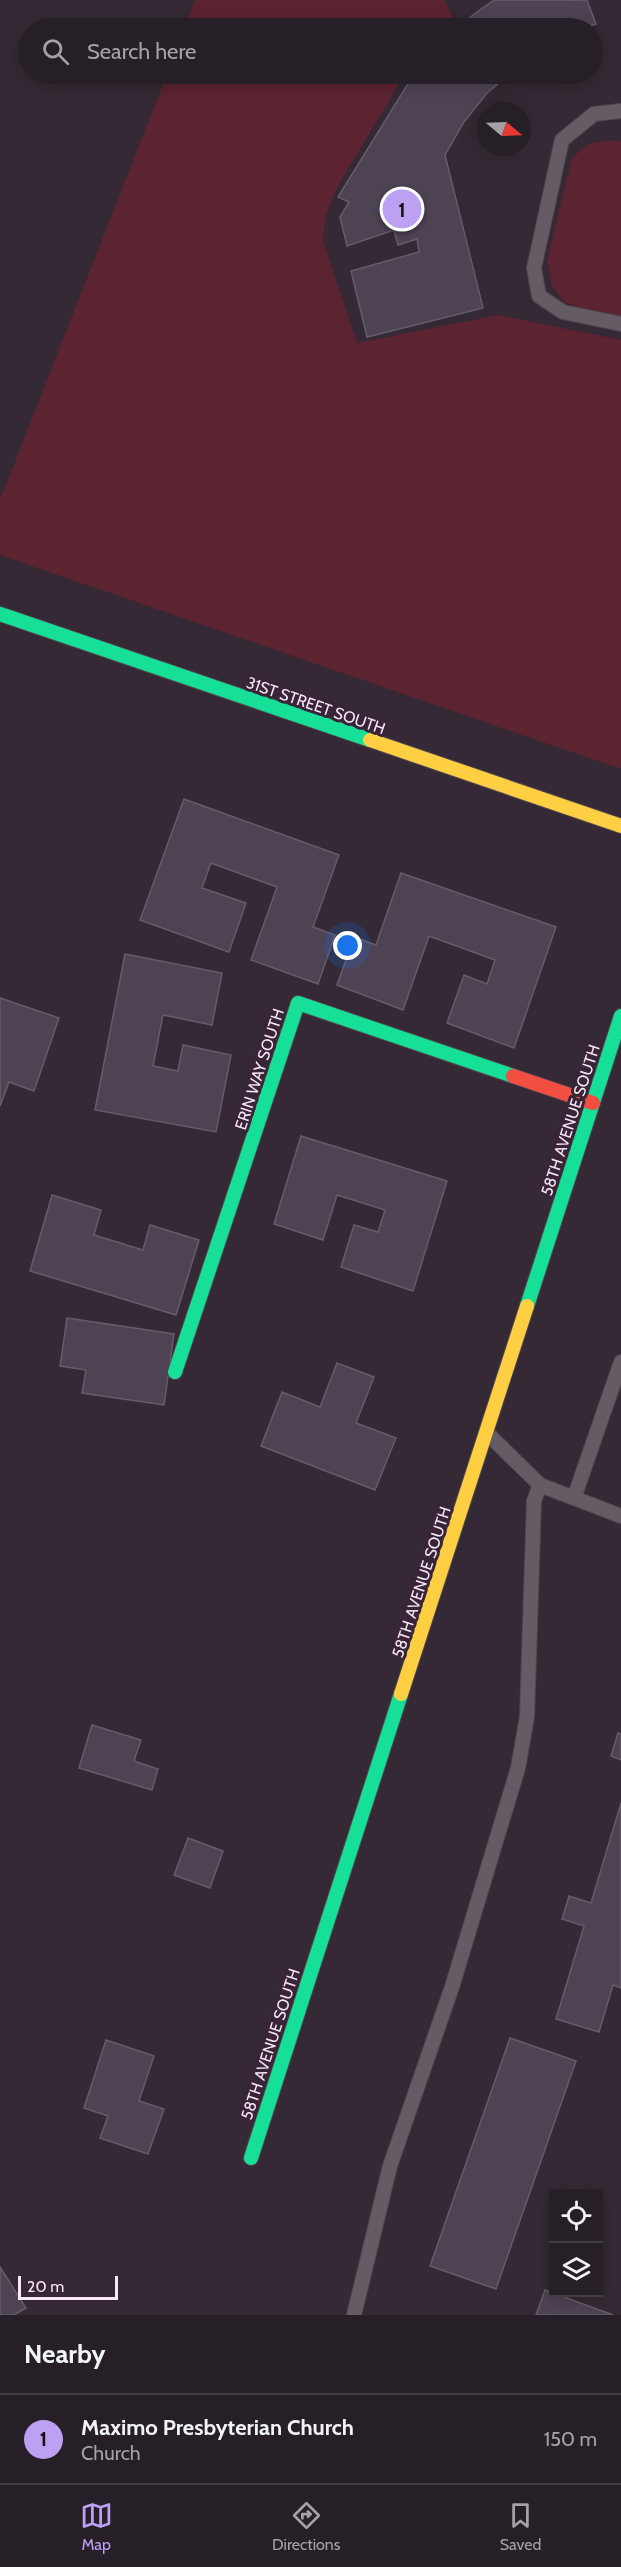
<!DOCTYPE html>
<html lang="en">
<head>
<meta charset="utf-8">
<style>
  :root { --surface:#271f27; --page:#332c33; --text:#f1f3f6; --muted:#a4a2a7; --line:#433d44; --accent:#bca0f2 }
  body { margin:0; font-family:Cabin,sans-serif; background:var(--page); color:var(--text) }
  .controls { position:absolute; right:18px; bottom:18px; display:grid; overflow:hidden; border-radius:0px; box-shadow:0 3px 15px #0003 }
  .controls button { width:54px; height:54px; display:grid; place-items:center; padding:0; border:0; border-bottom:2px solid var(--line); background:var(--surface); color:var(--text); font:30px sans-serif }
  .compass { position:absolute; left:477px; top:102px; width:54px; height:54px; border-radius:50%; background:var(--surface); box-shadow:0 3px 15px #0003; rotate:109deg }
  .scale { position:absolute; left:18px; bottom:15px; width:100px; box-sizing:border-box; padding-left:6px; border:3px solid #f6e8f5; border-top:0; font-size:16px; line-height:21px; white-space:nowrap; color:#f6e8f5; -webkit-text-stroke:4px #392438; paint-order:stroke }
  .you { position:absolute; left:348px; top:946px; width:21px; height:21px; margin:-15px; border:4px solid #fff; border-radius:50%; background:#1a73e8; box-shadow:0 0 0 9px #1a73e833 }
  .badge { display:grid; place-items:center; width:39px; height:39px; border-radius:50%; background:var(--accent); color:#111; font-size:20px; font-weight:700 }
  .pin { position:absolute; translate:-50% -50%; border:3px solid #fff; box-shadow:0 2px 6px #0006 }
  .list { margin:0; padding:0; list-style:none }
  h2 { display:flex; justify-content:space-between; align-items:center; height:78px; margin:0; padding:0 24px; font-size:26px }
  h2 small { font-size:20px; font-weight:400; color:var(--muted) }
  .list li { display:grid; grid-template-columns:39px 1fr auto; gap:18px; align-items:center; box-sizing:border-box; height:90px; padding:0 24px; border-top:2px solid var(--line) }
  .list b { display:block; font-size:22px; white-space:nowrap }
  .list p { margin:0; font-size:20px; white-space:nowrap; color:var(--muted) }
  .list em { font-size:20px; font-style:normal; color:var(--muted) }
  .icon { flex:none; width:33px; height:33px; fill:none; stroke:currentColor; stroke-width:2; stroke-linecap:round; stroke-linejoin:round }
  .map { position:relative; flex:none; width:621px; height:2315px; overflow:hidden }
  .search { position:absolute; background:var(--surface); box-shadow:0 3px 15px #0003; left:18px; right:18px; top:18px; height:66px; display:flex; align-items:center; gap:15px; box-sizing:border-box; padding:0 21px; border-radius:33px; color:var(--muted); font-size:22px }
  .sheet { height:168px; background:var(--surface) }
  nav { display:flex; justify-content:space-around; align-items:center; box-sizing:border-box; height:84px; border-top:2px solid var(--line); background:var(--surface); font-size:16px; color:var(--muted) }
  nav a { display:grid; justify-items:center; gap:3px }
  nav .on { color:var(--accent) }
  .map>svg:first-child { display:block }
  .green { fill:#5c2331 }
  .building { fill:#4e4353; stroke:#645d67; stroke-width:1.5 }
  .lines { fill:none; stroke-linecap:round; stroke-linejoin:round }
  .lane-casing { stroke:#50464f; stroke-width:16 }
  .fast-casing { stroke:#50464f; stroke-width:16 }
  .slow-casing { stroke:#50464f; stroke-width:16 }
  .jam-casing { stroke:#50464f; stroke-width:16 }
  .lane { stroke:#645b64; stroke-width:14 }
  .fast { stroke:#16e098; stroke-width:14 }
  .slow { stroke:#ffcf43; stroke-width:14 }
  .jam { stroke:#f24e42; stroke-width:14 }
  .labels { text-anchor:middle; stroke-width:6; stroke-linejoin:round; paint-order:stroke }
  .street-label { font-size:16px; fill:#f6e8f5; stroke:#392438 }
</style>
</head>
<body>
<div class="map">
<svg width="621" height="2315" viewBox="0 0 621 2315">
  <rect width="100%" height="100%" fill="#342934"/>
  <g class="green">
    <path d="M195,0H445L453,18L444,28H184Z"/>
    <path d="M167,74H405L336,189L326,215L323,241L357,343L498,315L621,340V769L0,555V500Z"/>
    <path d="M616,140L621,142V317L590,311L564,302L552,286L547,260L572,158L589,143Z"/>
  </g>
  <g class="building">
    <path d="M494,0H587L596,24L584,28H459L473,15Z"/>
    <path d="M414,74H510L487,93L464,122L445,155L483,308L367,337L351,271L419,252L417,239L398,245L394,230L347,246L340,217L349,202L338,197Z"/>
    <path d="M184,799L339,855L313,927L335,935L318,984L251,960L277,887L211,863L202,888L246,903L229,952L140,920Z"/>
    <path d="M401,873L556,927L514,1048L447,1023L464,975L487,984L495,960L429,936L403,1010L337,985L354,937L376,945Z"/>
    <path d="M125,954L222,973L212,1025L163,1015L153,1066L178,1071L183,1045L231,1055L216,1132L95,1110Z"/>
    <path d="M0,998L59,1018L34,1091L9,1082L0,1106Z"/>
    <path d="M301,1136L447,1181L413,1291L341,1267L354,1225L378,1232L385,1210L337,1195L323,1240L274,1224Z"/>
    <path d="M52,1195L101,1210L94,1235L143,1250L150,1225L199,1240L176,1315L30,1271Z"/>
    <path d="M67,1318L174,1334L164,1405L82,1393L86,1370L60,1366Z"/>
    <path d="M337,1363L374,1377L356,1423L396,1438L375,1490L261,1446L282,1392L320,1407Z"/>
    <path d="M92,1725L141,1740L134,1761L158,1769L152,1790L79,1768Z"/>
    <path d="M618,1733L621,1734V1760L611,1756Z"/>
    <path d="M621,1803V1988L613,1985L599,2032L556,2019L584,1926L562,1919L569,1896L591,1903Z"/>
    <path d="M188,1838L223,1851L210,1888L174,1875Z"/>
    <path d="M510,2038L576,2061L496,2289L430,2266Z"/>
    <path d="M106,2040L154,2056L139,2101L164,2109L148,2154L100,2138L108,2116L84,2108Z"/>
    <path d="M0,2267L26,2308L14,2315H0Z"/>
    <path d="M545,2290L613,2315H536Z"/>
  </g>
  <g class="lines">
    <defs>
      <g id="lane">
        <path d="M621,111L594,114L562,140L534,268L539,296L563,312L621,324"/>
        <path d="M488,1434L540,1485"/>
        <path d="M574,1498L621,1362"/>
        <path d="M354,2315L390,2166L452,1987L518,1768L527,1717L534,1501L540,1485L621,1516"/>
      </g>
      <g id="fast">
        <path d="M0,614L370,740"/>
        <path d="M527,1306L621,1016"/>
        <path d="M175,1372L298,1003L513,1076"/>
        <path d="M251,2158L401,1694"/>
      </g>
      <g id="slow">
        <path d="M370,740L621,826"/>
        <path d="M401,1694L527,1306"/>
      </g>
      <path id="jam" d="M513,1076L593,1103"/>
    </defs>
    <use href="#lane" class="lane-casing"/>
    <use href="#fast" class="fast-casing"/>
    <use href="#slow" class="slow-casing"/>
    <use href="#jam" class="jam-casing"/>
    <use href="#lane" class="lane"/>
    <use href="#fast" class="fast"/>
    <use href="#slow" class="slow"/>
    <use href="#jam" class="jam"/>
  </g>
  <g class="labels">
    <g class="street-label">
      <text transform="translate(316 705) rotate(19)" y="6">31ST STREET SOUTH</text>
      <text transform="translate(259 1069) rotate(-72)" y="6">ERIN WAY SOUTH</text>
      <text transform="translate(570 1120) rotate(-72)" y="6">58TH AVENUE SOUTH</text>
      <text transform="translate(421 1582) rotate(-72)" y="6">58TH AVENUE SOUTH</text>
      <text transform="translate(270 2044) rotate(-72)" y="6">58TH AVENUE SOUTH</text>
    </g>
  </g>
</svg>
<div class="controls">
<button><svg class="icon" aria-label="locate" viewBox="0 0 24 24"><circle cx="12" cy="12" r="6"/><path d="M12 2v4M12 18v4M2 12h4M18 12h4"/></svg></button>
<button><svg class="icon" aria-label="layers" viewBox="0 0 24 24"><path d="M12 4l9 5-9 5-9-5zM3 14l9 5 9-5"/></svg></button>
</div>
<svg class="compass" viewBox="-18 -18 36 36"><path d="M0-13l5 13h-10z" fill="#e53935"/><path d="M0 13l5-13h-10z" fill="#a4a2a7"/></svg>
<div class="scale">20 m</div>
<div class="you"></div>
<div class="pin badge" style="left:402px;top:209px">1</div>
<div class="search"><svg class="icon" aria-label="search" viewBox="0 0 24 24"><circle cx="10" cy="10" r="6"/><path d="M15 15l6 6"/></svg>Search here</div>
</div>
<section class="sheet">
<h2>Nearby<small></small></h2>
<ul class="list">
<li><span class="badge">1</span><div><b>Maximo Presbyterian Church</b><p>Church</p></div><em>150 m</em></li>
</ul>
</section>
<nav>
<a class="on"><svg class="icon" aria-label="map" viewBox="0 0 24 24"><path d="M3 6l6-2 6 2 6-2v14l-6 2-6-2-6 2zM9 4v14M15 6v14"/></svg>Map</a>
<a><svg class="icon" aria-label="directions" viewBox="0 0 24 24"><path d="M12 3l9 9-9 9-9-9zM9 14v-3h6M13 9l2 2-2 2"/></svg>Directions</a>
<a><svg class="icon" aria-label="saved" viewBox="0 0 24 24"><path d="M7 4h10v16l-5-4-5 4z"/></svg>Saved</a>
</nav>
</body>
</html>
